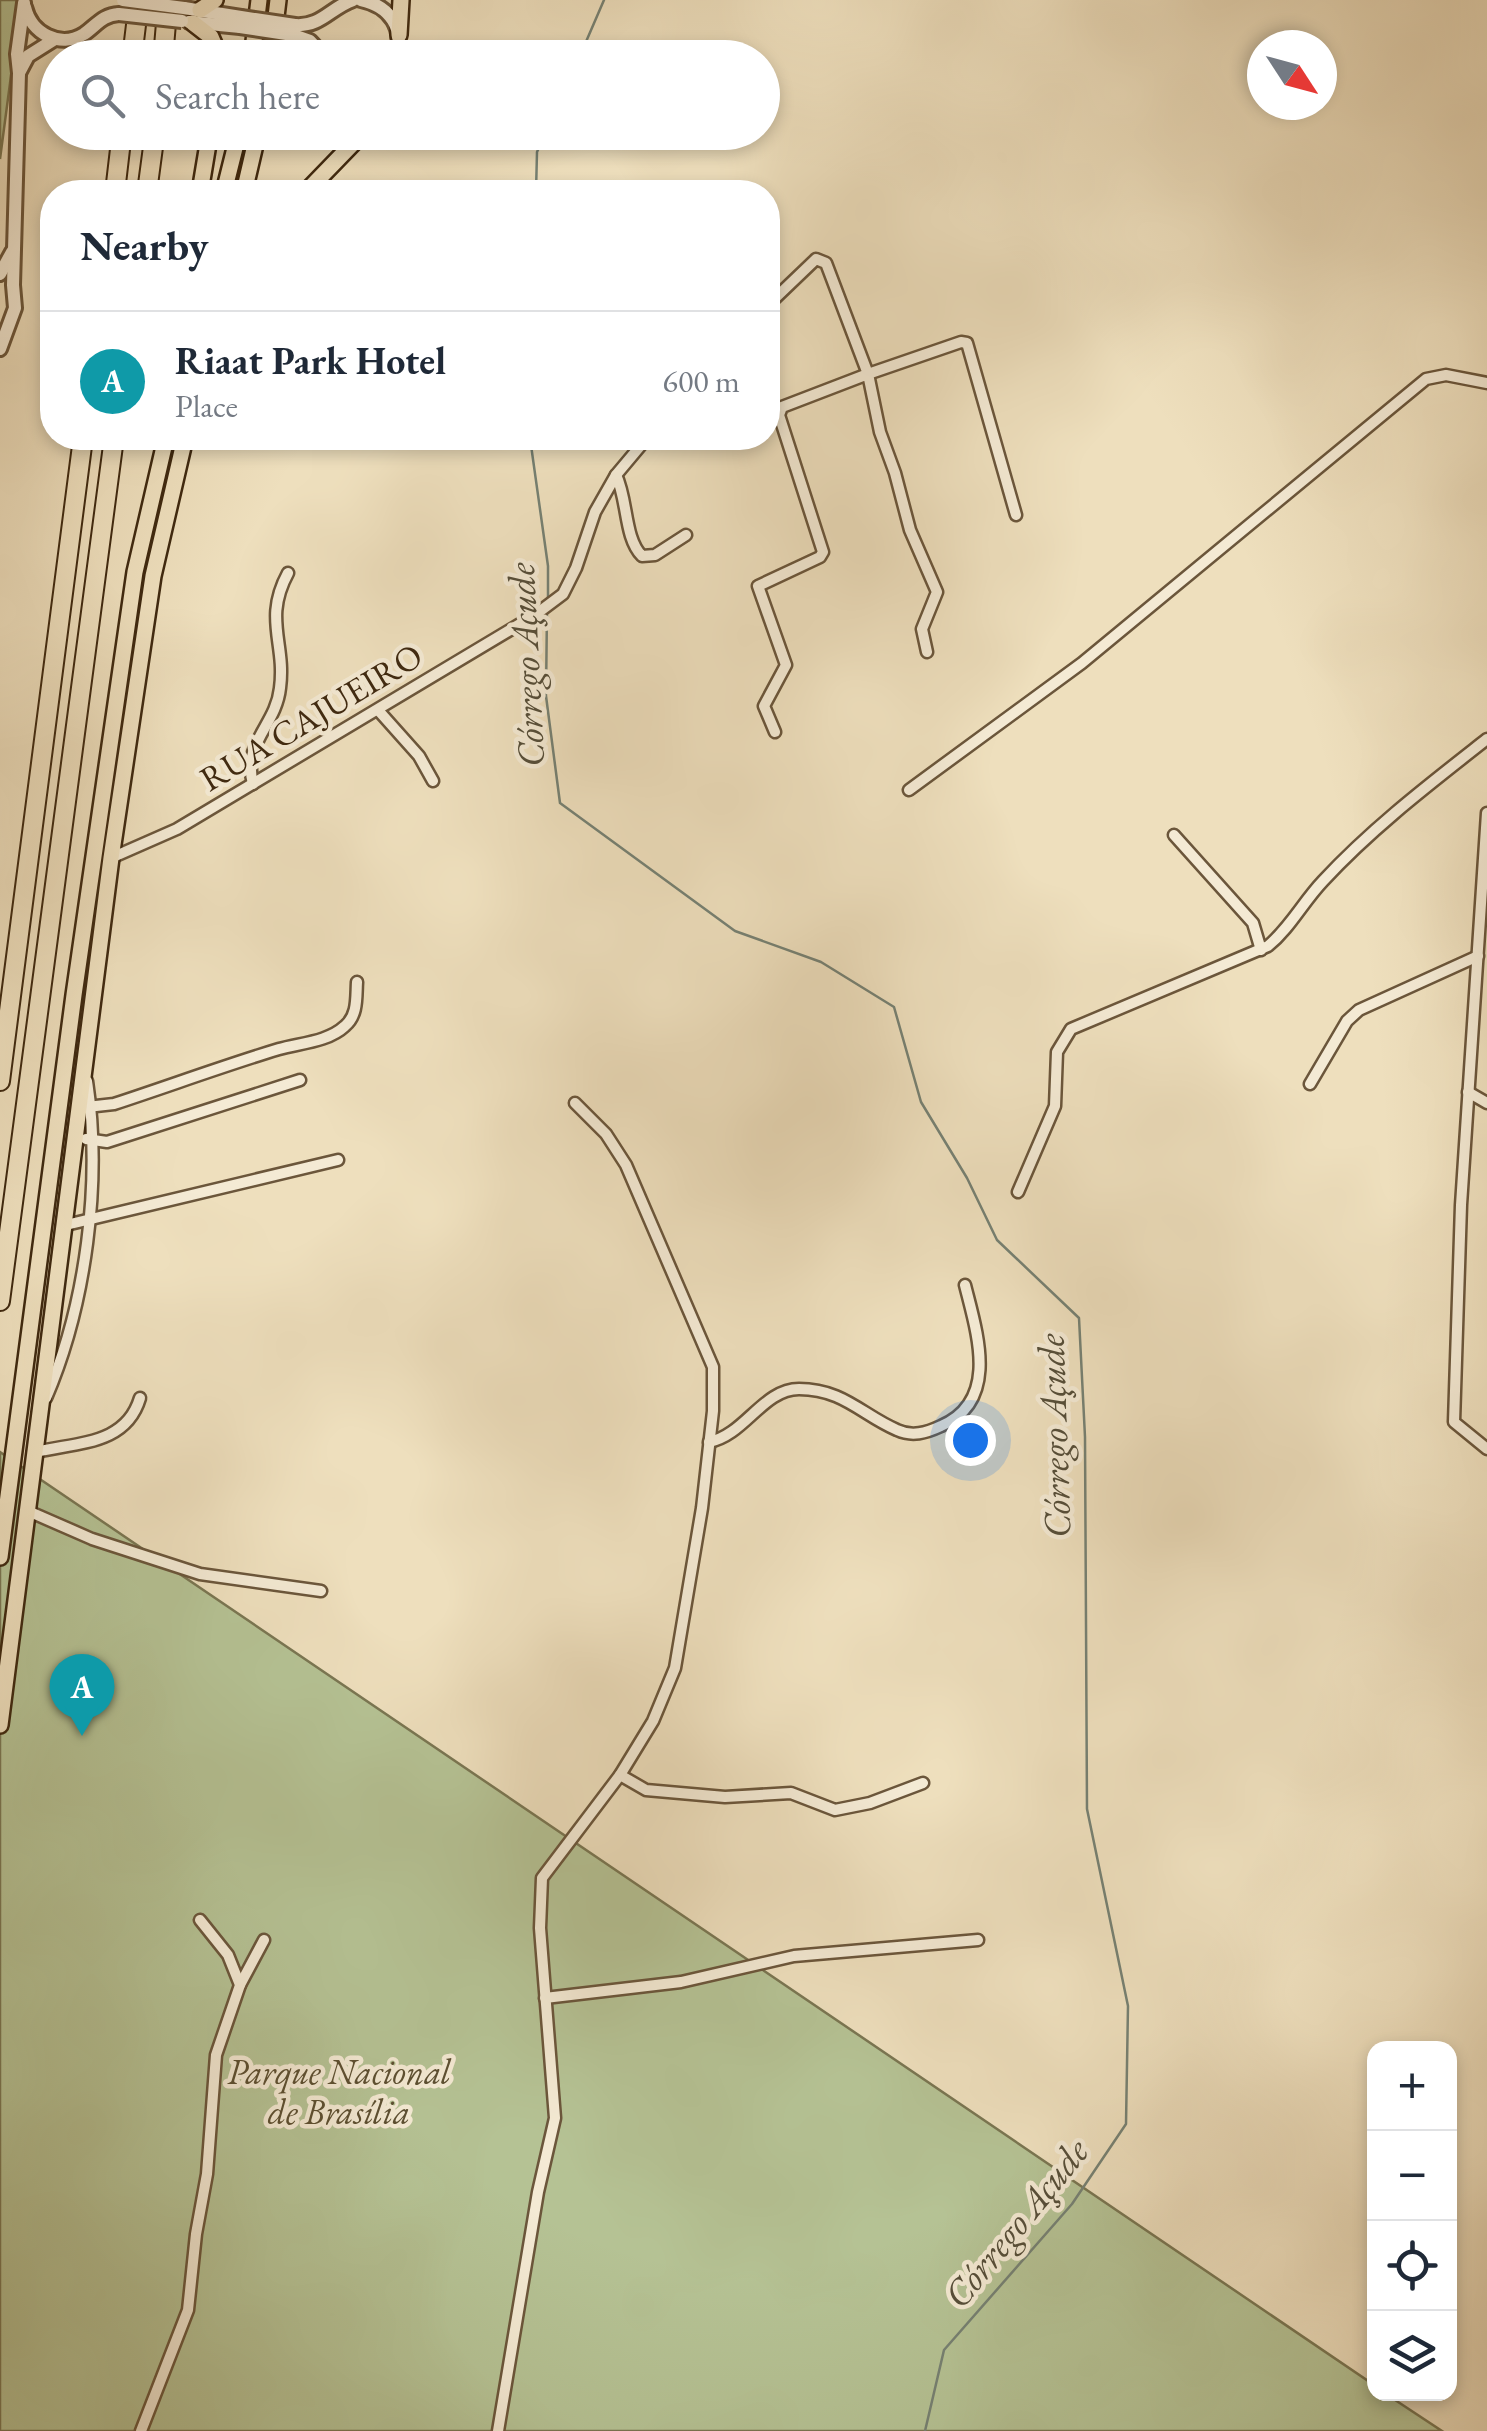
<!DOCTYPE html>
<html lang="en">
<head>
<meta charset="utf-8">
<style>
  :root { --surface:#fff; --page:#f2f2f3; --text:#1f2937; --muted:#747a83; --line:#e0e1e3; --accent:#1a73e8 }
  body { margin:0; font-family:"EB Garamond",serif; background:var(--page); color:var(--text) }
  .controls { position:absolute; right:30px; bottom:30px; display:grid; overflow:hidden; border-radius:20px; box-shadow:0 5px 15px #0003 }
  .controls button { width:90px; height:90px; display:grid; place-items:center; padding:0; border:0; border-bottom:2px solid var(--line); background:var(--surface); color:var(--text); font:50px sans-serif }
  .compass { position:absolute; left:1247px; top:30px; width:90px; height:90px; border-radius:50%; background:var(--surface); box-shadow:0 5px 15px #0003; rotate:126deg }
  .you { position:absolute; left:970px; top:1440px; width:35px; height:35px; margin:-25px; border:8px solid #fff; border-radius:50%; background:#1a73e8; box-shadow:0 0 0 15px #1a73e833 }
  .badge { display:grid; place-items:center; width:65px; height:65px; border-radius:50%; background:var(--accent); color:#fff; font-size:32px; font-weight:700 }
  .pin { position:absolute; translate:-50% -82px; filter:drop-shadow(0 2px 5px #0008) }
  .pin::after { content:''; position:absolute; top:52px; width:35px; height:30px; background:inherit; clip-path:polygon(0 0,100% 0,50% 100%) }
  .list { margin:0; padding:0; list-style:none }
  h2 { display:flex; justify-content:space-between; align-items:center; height:130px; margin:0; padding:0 40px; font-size:42px }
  h2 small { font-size:32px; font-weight:400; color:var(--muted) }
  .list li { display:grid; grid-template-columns:65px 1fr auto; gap:30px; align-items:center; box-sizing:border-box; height:140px; padding:0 40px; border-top:2px solid var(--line) }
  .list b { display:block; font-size:38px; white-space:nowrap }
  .list p { margin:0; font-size:32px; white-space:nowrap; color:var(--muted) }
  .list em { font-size:32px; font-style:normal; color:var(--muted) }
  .icon { flex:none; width:55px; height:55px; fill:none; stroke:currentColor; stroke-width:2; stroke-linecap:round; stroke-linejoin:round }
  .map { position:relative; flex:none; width:1487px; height:2431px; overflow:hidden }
  .search { position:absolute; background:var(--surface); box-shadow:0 5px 15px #0003; left:40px; top:40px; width:740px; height:110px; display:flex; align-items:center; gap:25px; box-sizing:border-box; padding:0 35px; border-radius:55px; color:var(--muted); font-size:38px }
  .panel { position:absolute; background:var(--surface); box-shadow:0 5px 15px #0003; left:40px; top:180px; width:740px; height:270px; border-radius:40px }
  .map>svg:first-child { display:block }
  .green { fill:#b5c294; stroke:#7a7652; stroke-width:2.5 }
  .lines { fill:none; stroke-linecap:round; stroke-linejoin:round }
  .stream { stroke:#768173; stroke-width:2.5 }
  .minor-casing { stroke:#6b563b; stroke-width:15 }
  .tertiary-casing { stroke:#6b563b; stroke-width:18 }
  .primary-casing { stroke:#3f2910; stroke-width:20 }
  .trunk-casing { stroke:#3f2910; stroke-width:22 }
  .minor { stroke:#f4ead4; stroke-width:10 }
  .tertiary { stroke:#f4ead4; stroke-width:12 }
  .primary { stroke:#eedfbd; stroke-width:15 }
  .trunk { stroke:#eedfbd; stroke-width:18 }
  .tertiary-bridge-casing { stroke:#6b563b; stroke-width:18; stroke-linecap:butt }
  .tertiary-bridge { stroke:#f4ead4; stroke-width:12 }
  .labels { text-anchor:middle; stroke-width:9; stroke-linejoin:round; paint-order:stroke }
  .street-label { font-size:35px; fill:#3f2910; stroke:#f4ead4 }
  .park-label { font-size:35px; font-style:italic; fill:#5c4f31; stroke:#f4ead4 }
  .water-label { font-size:38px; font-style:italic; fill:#564e39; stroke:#f4ead4 }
</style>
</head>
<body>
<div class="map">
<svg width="1487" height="2431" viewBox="0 0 1487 2431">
  <rect width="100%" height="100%" fill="#eedfbd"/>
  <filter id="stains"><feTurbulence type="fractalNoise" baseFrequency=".002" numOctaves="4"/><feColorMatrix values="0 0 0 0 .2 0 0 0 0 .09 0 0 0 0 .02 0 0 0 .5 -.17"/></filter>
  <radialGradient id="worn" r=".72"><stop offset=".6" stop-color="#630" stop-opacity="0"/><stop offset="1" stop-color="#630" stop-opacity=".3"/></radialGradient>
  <g class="green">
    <path d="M0,0H21L0,159Z"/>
    <path d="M0,1452L1374,2385V2394H1386L1442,2431H0Z"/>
  </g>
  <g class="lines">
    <g class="stream">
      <path d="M579,58L604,0"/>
      <path d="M536,192L537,152L546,132"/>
      <path d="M530,438L548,566V601"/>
      <path d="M547,609L546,696L560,803L735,931L821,962L894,1007L921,1102L967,1178L997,1240L1079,1318L1085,1437L1087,1809L1128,2006L1126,2124L1072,2204L944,2350L925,2431"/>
    </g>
    <defs>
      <g id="minor">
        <path d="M768,305L816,259L826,263L868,374L961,342L967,343L1016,515"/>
        <path d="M616,475C628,500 624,538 642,556L655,555L686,535"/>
        <path d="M378,710L419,756L433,781"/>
        <path d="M775,732L764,706L786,665L758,586L820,557L823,552L779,415L782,407L868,374L880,432L895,473L910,530L937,592L922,629L927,652"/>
        <path d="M253,784C242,742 276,726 280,688C286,643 263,619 288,573"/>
        <path d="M909,790L1082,663L1426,379L1446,375L1487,383"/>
        <path d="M1487,813L1461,1205L1454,1422L1487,1449"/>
        <path d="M1174,835L1253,923L1261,950"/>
        <path d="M111,858L177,829L535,615L563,594L576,568L595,512L616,475L647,438"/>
        <path d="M1310,1084L1347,1021L1359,1010L1478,956"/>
        <path d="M1468,1092L1487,1103"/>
        <path d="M87,1107L114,1104C169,1086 223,1066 279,1049C300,1043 328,1042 345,1026C358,1015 356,998 357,982"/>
        <path d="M86,1139L107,1142L300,1080"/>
        <path d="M1018,1192L1055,1106L1057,1052L1071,1029L1268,946C1290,928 1303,902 1323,881C1372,828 1431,783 1487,739"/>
        <path d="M66,1225L338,1160"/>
        <path d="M46,1398C86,1305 102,1182 87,1081"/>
        <path d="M709,1442C745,1435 763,1389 799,1389C843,1389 862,1415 897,1430C912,1437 926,1433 941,1426C1000,1401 977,1333 965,1285"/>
        <path d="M36,1452C78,1442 126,1445 140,1398"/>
        <path d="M28,1511L92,1539L200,1574L321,1591"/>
        <path d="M620,1775L646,1790L725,1797L791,1793L835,1810L870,1803L923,1783"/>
        <path d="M240,1985L264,1940"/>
        <path d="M545,1998L681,1982L794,1956L978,1940"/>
        <path d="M141,2431L188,2310L196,2234L207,2174L216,2055L240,1985L228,1955L200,1920"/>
        <path d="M498,2431L538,2192L555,2118L540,1928L542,1878L620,1775L653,1721L675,1668L702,1508L713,1411V1367L626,1165L606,1134L575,1103"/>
      </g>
      <g id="tertiary">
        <path d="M361,0C390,6 406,29 395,58"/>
        <path d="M25,7C31,33 60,49 84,34C97,25 102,15 119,14"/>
        <path d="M184,8L241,17"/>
        <path d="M189,22L240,27"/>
        <path d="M295,25C321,27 330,8 353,0"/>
        <path d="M293,35L310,41L326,58"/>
        <path d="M19,73L28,56L55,39"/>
        <path d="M0,274L12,252"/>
        <path d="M0,349L15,308L13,285L19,73L17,54L24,3"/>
      </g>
      <g id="primary">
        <path d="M200,10L215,0"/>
        <path d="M193,23L211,37L220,58"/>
        <path d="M399,35L401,0"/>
        <path d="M252,58L259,0"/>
        <path d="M271,58L278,0"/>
        <path d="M396,58L397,54"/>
        <path d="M200,192L210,132"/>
        <path d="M224,192L239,132"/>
        <path d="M244,192L258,132"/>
        <path d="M306,192L364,132"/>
        <path d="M0,1557L74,995L135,572L166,438"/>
        <path d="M0,1725L111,858L153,576L185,438"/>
      </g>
      <g id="trunk">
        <path d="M132,58L139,0"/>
        <path d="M163,58L168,0"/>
        <path d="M115,192L122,132"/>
        <path d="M147,192L155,132"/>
        <path d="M0,1081L83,438"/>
        <path d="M0,1301L114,438"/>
      </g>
    </defs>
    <use href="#minor" class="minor-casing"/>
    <use href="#tertiary" class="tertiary-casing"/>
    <use href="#primary" class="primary-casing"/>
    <use href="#trunk" class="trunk-casing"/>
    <use href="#minor" class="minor"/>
    <use href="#tertiary" class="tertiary"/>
    <use href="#primary" class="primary"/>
    <use href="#trunk" class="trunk"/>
    <defs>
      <g id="tertiary-bridge">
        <path d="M123,0L184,8"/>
        <path d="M119,14L182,21"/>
        <path d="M241,17L295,25"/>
        <path d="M240,27L293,35"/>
      </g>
    </defs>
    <use href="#tertiary-bridge" class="tertiary-bridge-casing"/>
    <use href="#tertiary-bridge" class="tertiary-bridge"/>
  </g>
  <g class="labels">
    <g class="street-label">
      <text transform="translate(311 717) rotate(-31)" y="12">RUA CAJUEIRO</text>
    </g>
    <g class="park-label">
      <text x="339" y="2084">Parque Nacional<tspan x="339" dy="40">de Brasília</tspan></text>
    </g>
    <g class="water-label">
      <text transform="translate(526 665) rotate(-93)" y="13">Córrego Açude</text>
      <text transform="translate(1054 1436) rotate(-92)" y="13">Córrego Açude</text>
      <text transform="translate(1016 2223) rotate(-51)" y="13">Córrego Açude</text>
    </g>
  </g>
  <rect width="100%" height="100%" filter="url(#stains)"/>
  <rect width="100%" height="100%" fill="url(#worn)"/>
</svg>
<div class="controls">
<button>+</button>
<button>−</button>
<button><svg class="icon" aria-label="locate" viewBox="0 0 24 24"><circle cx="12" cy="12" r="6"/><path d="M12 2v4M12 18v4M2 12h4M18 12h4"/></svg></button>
<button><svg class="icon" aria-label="layers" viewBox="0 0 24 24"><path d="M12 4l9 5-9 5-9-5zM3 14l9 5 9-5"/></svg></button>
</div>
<svg class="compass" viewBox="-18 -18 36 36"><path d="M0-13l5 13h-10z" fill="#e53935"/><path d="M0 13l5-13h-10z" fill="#747a83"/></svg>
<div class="you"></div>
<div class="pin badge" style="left:82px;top:1736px;background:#0f9aa8">A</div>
<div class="search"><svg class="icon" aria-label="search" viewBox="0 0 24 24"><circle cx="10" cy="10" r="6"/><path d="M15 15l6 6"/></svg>Search here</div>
<section class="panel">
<h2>Nearby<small></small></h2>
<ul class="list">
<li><span class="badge" style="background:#0f9aa8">A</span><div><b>Riaat Park Hotel</b><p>Place</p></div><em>600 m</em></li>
</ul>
</section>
</div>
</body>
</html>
